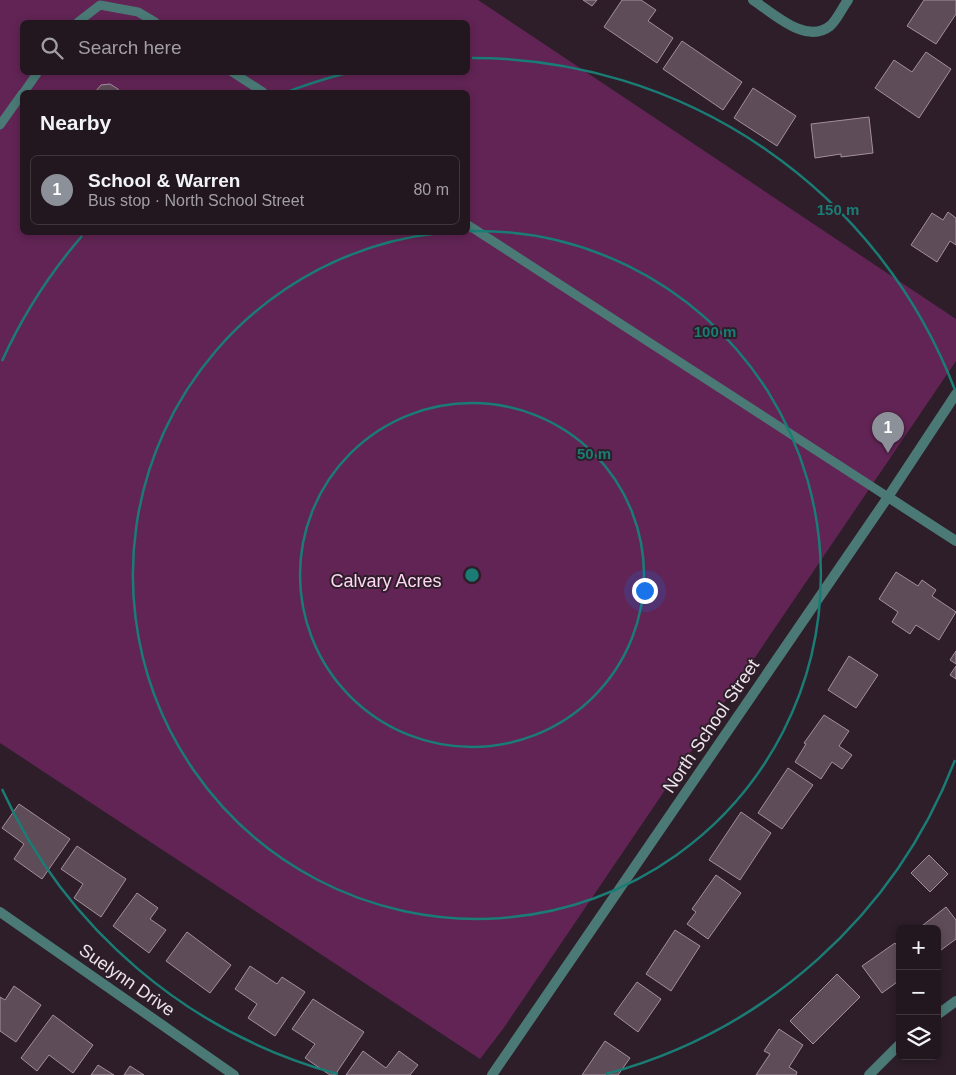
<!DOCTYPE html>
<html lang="en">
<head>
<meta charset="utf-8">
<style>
  :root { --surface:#22161f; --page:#2a1f28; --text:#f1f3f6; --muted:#a29fa4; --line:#3f353d; --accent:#8c9099 }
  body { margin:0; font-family:Helvetica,sans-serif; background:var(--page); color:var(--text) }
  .controls { position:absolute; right:15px; bottom:15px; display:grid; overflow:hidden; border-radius:8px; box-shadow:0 2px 8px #0003 }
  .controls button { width:45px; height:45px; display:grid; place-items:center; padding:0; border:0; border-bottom:1px solid var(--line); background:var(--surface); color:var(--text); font:25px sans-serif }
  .you { position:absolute; left:644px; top:590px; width:18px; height:18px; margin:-12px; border:4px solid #fff; border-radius:50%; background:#1a73e8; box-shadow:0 0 0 8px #1a73e833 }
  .badge { display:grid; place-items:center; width:32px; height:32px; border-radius:50%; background:var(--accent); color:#fff; font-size:16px; font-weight:700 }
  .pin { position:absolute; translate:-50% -41px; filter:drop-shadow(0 1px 2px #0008) }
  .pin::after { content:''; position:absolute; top:26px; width:18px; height:15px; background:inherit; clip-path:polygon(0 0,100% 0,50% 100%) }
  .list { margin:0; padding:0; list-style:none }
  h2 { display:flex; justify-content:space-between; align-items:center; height:65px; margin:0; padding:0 20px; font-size:21px }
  h2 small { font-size:16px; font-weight:400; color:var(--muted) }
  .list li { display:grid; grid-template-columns:32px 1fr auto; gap:15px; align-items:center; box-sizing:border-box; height:70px; margin:0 10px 10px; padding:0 10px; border:1px solid var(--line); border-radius:8px }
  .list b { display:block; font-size:19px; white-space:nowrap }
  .list p { margin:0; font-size:16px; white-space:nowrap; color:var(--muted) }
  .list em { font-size:16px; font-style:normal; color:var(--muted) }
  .icon { flex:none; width:28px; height:28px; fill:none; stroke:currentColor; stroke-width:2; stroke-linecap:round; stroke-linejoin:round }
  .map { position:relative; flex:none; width:956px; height:1075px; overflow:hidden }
  .search { position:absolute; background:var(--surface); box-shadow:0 2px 8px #0003; left:20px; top:20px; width:450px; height:55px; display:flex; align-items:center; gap:12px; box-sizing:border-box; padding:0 18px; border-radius:8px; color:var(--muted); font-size:19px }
  .panel { position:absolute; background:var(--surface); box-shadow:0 2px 8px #0003; left:20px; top:90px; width:450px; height:145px; border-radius:8px }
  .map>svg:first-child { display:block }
  .green { fill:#612454; fill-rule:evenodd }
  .building { fill:#5e4c58; stroke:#a38f9d }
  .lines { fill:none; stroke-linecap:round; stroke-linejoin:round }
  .service { stroke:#4b7a76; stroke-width:9 }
  .minor { stroke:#4b7a76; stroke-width:10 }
  .tertiary { stroke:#4b7a76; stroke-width:10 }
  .ring { fill:none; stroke:#1a7c74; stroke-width:2.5 }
  .labels { text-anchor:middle; stroke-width:4; stroke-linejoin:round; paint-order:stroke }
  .park-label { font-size:18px; fill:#ffd6f3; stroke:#2d1e29 }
  .street-label { font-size:18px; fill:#eee4eb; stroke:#2d1e29 }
  .centre { fill:#1a7c74; stroke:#2d1e29; stroke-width:2.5 }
  .ring-label { font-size:15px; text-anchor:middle; font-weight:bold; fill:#1a7c74; stroke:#2d1e29; stroke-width:4; stroke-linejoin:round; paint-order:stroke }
</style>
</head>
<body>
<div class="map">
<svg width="956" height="1075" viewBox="0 0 956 1075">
  <rect width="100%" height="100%" fill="#2d1e29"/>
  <path class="green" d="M0,0H478L956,319V361L503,1029L480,1059L0,743ZM22,22H468V72H22ZM22,92H468V232H22Z"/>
  <g class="building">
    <path d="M583,0H597L592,6Z"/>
    <path d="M622,0H641L656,10L648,21L673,38L657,63L604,27Z"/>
    <path d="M924,0H956V14L936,44L907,26Z"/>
    <path d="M682,41L742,82L723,110L663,69Z"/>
    <path d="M926,52L951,69L919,118L875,88L894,60L912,72Z"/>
    <path d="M110,84L118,89L119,92H95L101,85Z"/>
    <path d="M753,88L796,116L777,146L734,118Z"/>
    <path d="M869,117L873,153L841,157V154L815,158L811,124Z"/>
    <path d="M948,212L956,218V245L950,241L937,262L911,245L932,213L943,220Z"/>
    <path d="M896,572L918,586L922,580L936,590L932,596L956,612L939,640L916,625L910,634L892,622L898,612L879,599Z"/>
    <path d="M956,651V664L950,660Z"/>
    <path d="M849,656L878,675L856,708L828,690Z"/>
    <path d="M956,666V679L950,675Z"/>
    <path d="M824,715L849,731L839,746L852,755L842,769L832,762L821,779L795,762L806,744L804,743Z"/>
    <path d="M788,768L813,785L782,829L758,813Z"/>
    <path d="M19,804L70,839L42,879L14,859L24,844L2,828Z"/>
    <path d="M741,812L771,833L740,880L709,860Z"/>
    <path d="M77,846L126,879L101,917L74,898L83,884L61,869Z"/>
    <path d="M929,855L948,874L930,892L911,873Z"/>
    <path d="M716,875L741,893L708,939L687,924L696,912L692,909Z"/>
    <path d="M137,893L158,908L150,919L166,930L149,953L113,926Z"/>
    <path d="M946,907L956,920V939L937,953V929H918Z"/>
    <path d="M675,930L700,946L671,991L646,974Z"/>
    <path d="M187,932L231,965L210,993L166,961Z"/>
    <path d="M895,943L900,950V980L882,993L862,966Z"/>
    <path d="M250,966L277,984L282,977L305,992L275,1036L248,1018L257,1004L235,989Z"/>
    <path d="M837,974L860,997L813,1044L790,1021Z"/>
    <path d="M637,982L661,999L638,1032L614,1014Z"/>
    <path d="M14,986L41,1005L16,1042L0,1031V997L5,1000Z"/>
    <path d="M313,999L364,1032L335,1075H330L305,1058L315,1044L292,1029Z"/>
    <path d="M53,1015L93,1045L73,1073L49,1055L37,1071L21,1058Z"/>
    <path d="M779,1029L803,1045L789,1067L797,1072L796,1075H756L770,1054L764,1051Z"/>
    <path d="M605,1041L630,1058L618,1075H582Z"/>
    <path d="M363,1051L386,1068L399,1051L418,1065L410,1075H346Z"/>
    <path d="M98,1065L114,1075H91Z"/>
    <path d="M130,1066L144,1075H124Z"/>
  </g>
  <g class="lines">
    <g class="service">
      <path d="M78,22L100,5L138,12L155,22"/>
      <path d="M232,72L263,92"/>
      <path d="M24,92L38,72"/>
      <path d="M0,125L22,94"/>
      <path d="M468,225L888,497"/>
    </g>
    <g class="minor">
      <path d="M753,0C773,13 806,45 830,26C837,20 842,8 848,0"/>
      <path d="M888,497L956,541"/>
      <path d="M0,912L234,1075"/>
      <path d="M937,1015L956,1001"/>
      <path d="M869,1075L900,1044"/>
    </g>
    <path class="tertiary" d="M492,1075L888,497L956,394"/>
  </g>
  <g class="ring">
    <circle cx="472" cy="575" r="172"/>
    <path d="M469 231A344 344 0 1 1 439 233"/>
    <path d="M955 760A517 517 0 0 1 606 1074M338 1074A517 517 0 0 1 2 789M2 361A517 517 0 0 1 82 236M287 92A517 517 0 0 1 347 73M472 58A517 517 0 0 1 955 390"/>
  </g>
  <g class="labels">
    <g class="park-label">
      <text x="386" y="587">Calvary Acres</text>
    </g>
    <g class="street-label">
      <text transform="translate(711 726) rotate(-56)" y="6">North School Street</text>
      <text transform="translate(127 980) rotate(35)" y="6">Suelynn Drive</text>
    </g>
  </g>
  <circle cx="472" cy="575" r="8" class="centre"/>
  <g class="ring-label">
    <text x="838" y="215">150 m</text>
    <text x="715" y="337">100 m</text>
    <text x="594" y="459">50 m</text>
  </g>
</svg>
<div class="controls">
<button>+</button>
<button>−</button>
<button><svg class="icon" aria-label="layers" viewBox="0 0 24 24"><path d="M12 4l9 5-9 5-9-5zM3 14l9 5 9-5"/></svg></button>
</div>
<div class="you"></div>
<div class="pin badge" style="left:888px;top:453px">1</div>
<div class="search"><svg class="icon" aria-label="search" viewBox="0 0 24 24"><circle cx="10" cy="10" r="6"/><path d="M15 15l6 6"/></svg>Search here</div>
<section class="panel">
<h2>Nearby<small></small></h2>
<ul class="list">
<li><span class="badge">1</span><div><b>School &amp; Warren</b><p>Bus stop · North School Street</p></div><em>80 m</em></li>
</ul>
</section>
</div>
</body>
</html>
